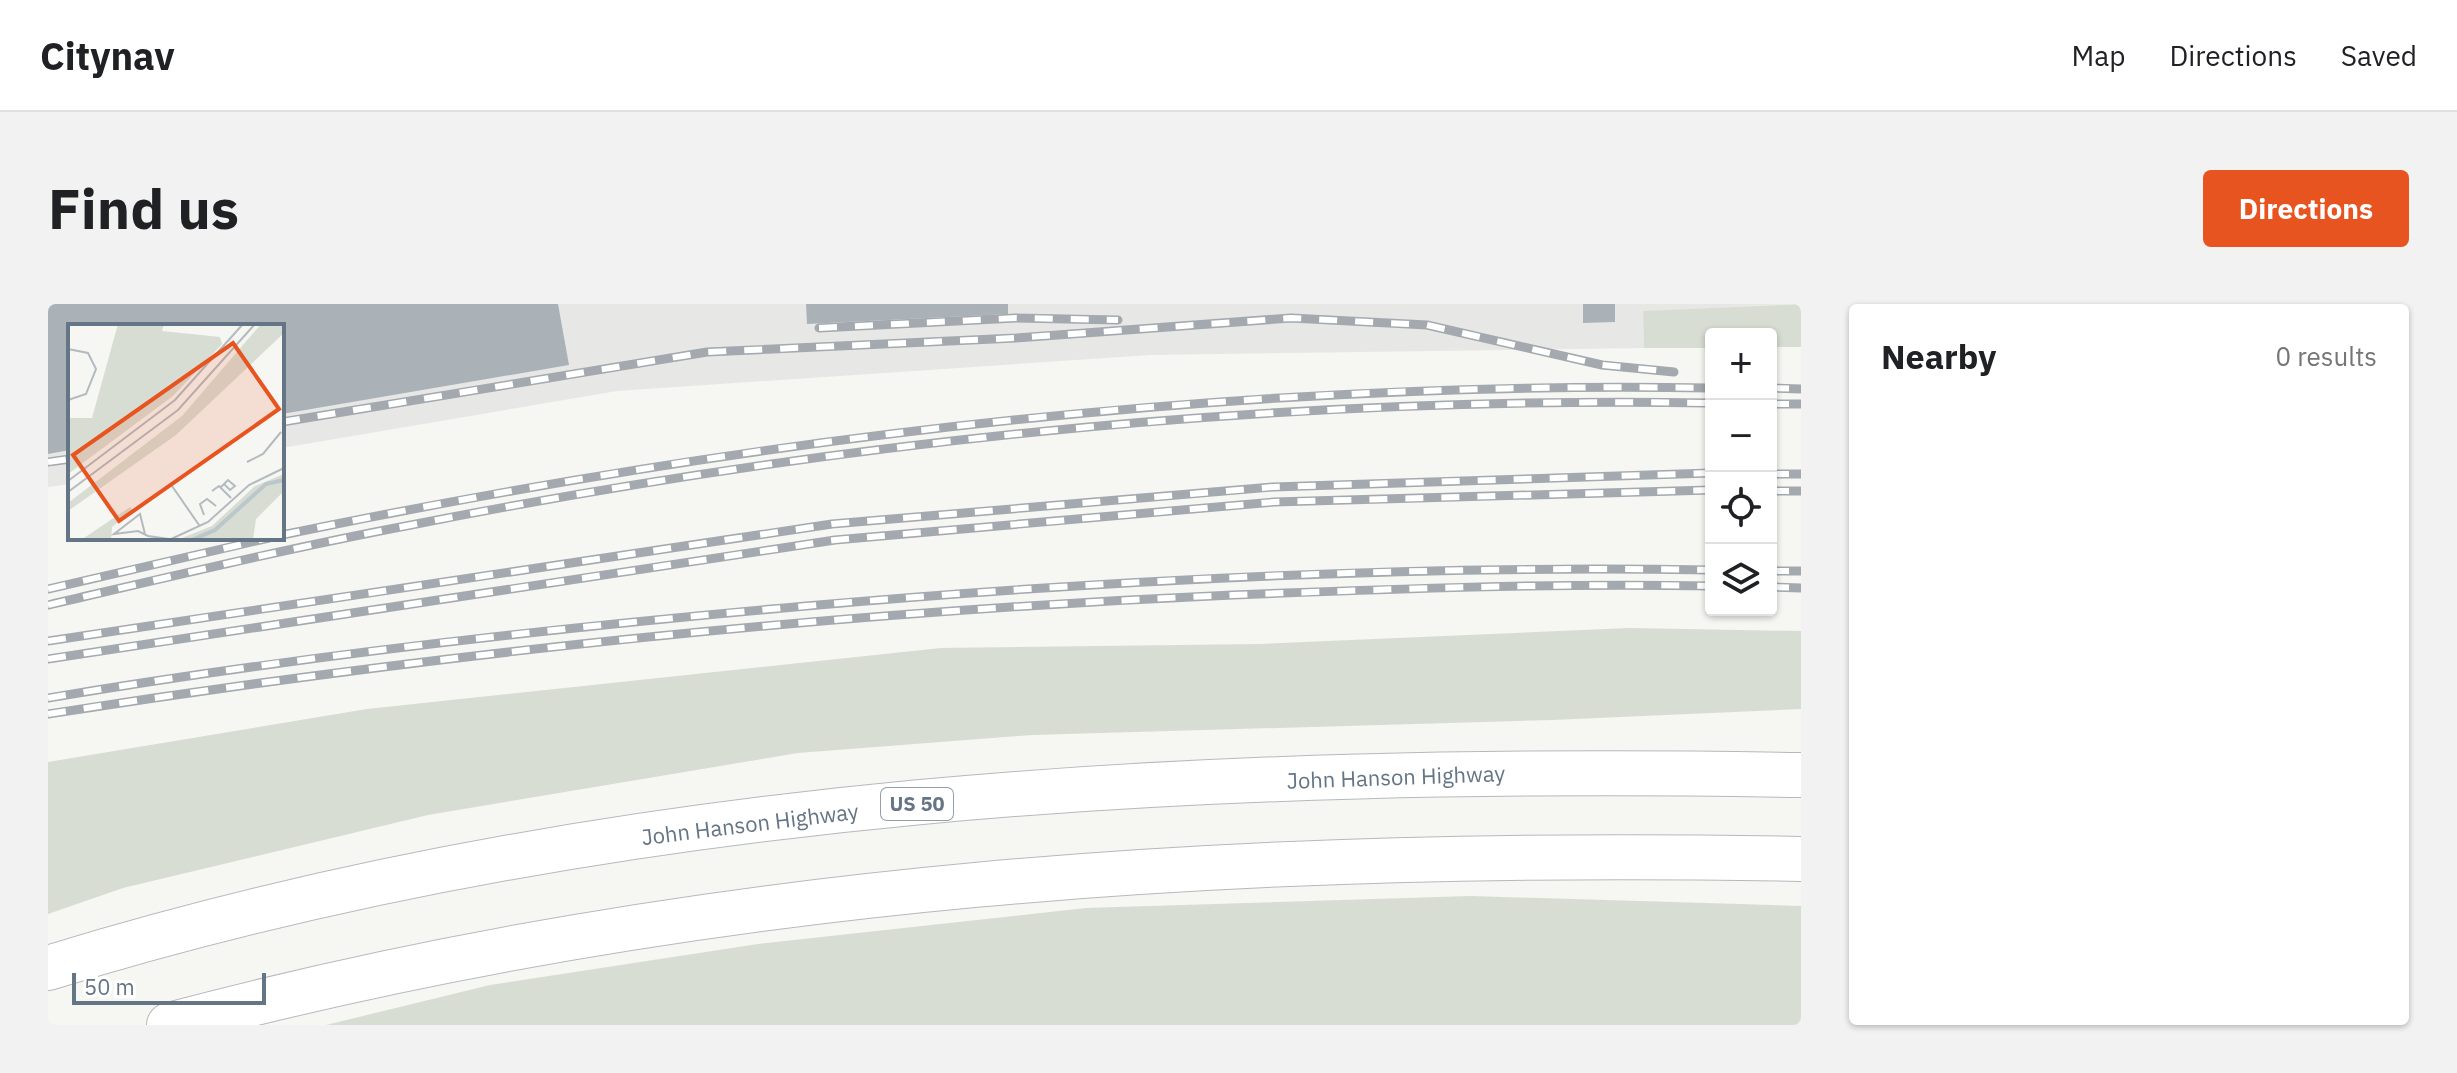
<!DOCTYPE html>
<html lang="en">
<head>
<meta charset="utf-8">
<style>
  :root { --surface:#fff; --page:#f2f2f2; --text:#202124; --muted:#757577; --line:#e0e0e0; --accent:#e85420 }
  body { margin:0; font-family:"IBM Plex Sans",sans-serif; background:var(--page); color:var(--text) }
  .controls { position:absolute; right:24px; top:24px; display:grid; overflow:hidden; border-radius:8px; box-shadow:0 2px 6px #0004 }
  .controls button { width:72px; height:72px; display:grid; place-items:center; padding:0; border:0; border-bottom:2px solid var(--line); background:var(--surface); color:var(--text); font:40px sans-serif }
  .scale { position:absolute; left:24px; bottom:20px; width:194px; box-sizing:border-box; padding-left:8px; border:4px solid #647585; border-top:0; font-size:22px; line-height:28px; white-space:nowrap; color:#647585; -webkit-text-stroke:6px #fff; paint-order:stroke }
  .list { margin:0; padding:0; list-style:none }
  h2 { display:flex; justify-content:space-between; align-items:center; height:104px; margin:0; padding:0 32px; font-size:34px }
  h2 small { font-size:26px; font-weight:400; color:var(--muted) }
  .icon { flex:none; width:44px; height:44px; fill:none; stroke:currentColor; stroke-width:2; stroke-linecap:round; stroke-linejoin:round }
  .map { position:relative; flex:none; width:1753px; height:721px; overflow:hidden; border-radius:8px }
  header { display:flex; align-items:center; gap:48px; box-sizing:border-box; height:112px; padding:0 40px; background:var(--surface); border-bottom:2px solid var(--line) }
  header strong { font-size:38px }
  nav { display:flex; gap:44px; margin-inline-start:auto; font-size:28px }
  .intro { display:flex; align-items:center; justify-content:space-between; box-sizing:border-box; height:192px; padding:0 48px }
  h1 { margin:0; font-size:56px }
  .button { padding:20px 36px; border-radius:8px; background:var(--accent); color:#fff; font-size:28px; font-weight:700 }
  main { display:flex; gap:48px; padding:0 48px }
  aside { flex:1; background:var(--surface); border-radius:8px; box-shadow:0 2px 6px #0004 }
  .map>svg:first-child { display:block }
  .built { fill:#e7e8e6 }
  .green { fill:#d7ddd3 }
  .building { fill:#aab2b8 }
  .lines { fill:none; stroke-linecap:round; stroke-linejoin:round }
  .highway-casing { stroke:#b6b9bc; stroke-width:46 }
  .highway { stroke:#fff; stroke-width:44 }
  .rail-casing { stroke:#a3a9af; stroke-width:9 }
  .rail { stroke:#fff; stroke-width:6; stroke-dasharray:18; stroke-linecap:butt }
  .labels { text-anchor:middle; stroke-width:8; stroke-linejoin:round; paint-order:stroke }
  .shield { fill:#fff; stroke:#929eaa; stroke-width:2 }
  .shield-label { font-size:20px; font-weight:bold; fill:#647585 }
  .street-label { font-size:22px; fill:#647585; stroke:#fff }
  .inset-river { fill:none; stroke:#bbc7cb; stroke-width:4 }
  .inset-road { fill:none; stroke:#b3bac0; stroke-width:2 }
  .view { fill:#e85420; fill-opacity:0.15; stroke:#e85420; stroke-width:4 }
  .inset-edge { fill:none; stroke:#647585; stroke-width:4 }
</style>
</head>
<body>
<header>
<strong>Citynav</strong>
<nav><a>Map</a><a>Directions</a><a>Saved</a></nav>
</header>
<div class="intro"><h1>Find us</h1><a class="button">Directions</a></div>
<main>
<div class="map">
<svg width="1753" height="721" viewBox="0 0 1753 721">
  <rect width="100%" height="100%" fill="#f6f6f2"/>
  <path class="built" d="M0,0H1742L1595,8L1596,44L1102,51L569,87L234,144V22H22V180L0,183Z"/>
  <g class="green">
    <path d="M1753,0V43H1723V30H1663V44H1596L1595,7Z"/>
    <path d="M1581,324L1753,327V405L1504,416L984,431L750,449L380,511L75,584L0,610V458L319,405L893,344L1212,340Z"/>
    <path d="M1423,592L1753,602V721H278L442,681L710,640L1038,604Z"/>
  </g>
  <g class="building">
    <path d="M0,0H510L521,61L234,110V22H22V146L0,150Z"/>
    <path d="M758,0H960V10L759,20Z"/>
    <path d="M1535,0H1567V18L1535,19Z"/>
  </g>
  <g class="lines">
    <defs>
      <g id="highway">
        <path d="M0,664C564,490 1166,461 1753,471"/>
        <path d="M121,721C654,579 1203,544 1753,555"/>
      </g>
    </defs>
    <use href="#highway" class="highway-casing"/>
    <use href="#highway" class="highway"/>
    <defs>
      <g id="rail">
        <path d="M771,24L968,14L1070,16"/>
        <path d="M1723,84L1753,85"/>
        <path d="M1723,100H1753"/>
        <path d="M234,118L659,48L968,34L1243,14L1379,21L1554,61L1626,68"/>
        <path d="M0,158L22,155"/>
        <path d="M1723,170H1753"/>
        <path d="M1723,187H1753"/>
        <path d="M234,231C703,134 1183,76 1663,84"/>
        <path d="M1723,267H1753"/>
        <path d="M1723,283L1753,284"/>
        <path d="M0,285L221,234"/>
        <path d="M0,301C121,273 241,244 363,221C790,137 1228,92 1663,99"/>
        <path d="M0,337L784,220L1225,183L1663,169"/>
        <path d="M0,355L787,236L1226,198L1663,186"/>
        <path d="M0,394C251,352 504,324 758,302C1058,276 1361,261 1663,266"/>
        <path d="M0,410C393,349 787,308 1185,291C1344,285 1504,279 1663,282"/>
      </g>
    </defs>
    <use href="#rail" class="rail-casing"/>
    <use href="#rail" class="rail"/>
  </g>
  <g class="labels">
    <rect class="shield" x="833" y="484" width="72" height="32" rx="6"/>
    <g class="shield-label">
      <text x="869" y="507">US 50</text>
    </g>
    <g class="street-label">
      <text transform="translate(1348 473) rotate(-2)" y="8">John Hanson Highway</text>
      <text transform="translate(702 520) rotate(-7)" y="8">John Hanson Highway</text>
    </g>
  </g>
  <g transform="translate(20 20)">
    <rect width="216" height="216" fill="#f6f6f2"/>
    <path d="M50,0H96L94,7L152,13L154,20L105,72L0,150V94H24ZM193,0H216V9L108,111L0,187V179L114,92ZM216,150V167L188,195L185,216H109L144,202L187,162ZM62,183L65,186L44,203L43,216H13Z" fill="#d7ddd3"/>
    <path class="inset-river" d="M124,216L147,206L198,160L216,156"/>
    <path class="inset-road" d="M0,25L20,29L28,45L18,70L0,76M179,138L195,130L213,108M0,157L107,76L175,0M104,162L131,201M153,163L160,156L167,162L162,166L156,160M144,167L151,162L163,174M0,168L110,86L187,0M136,191L132,180L139,175L148,182M77,210L72,190L46,210L70,207L80,212L101,215M101,216L140,198L181,161L216,144"/>
    <path class="view" d="M165,19L211,85L51,197L5,131Z"/>
    <rect width="216" height="216" class="inset-edge"/>
  </g>
</svg>
<div class="controls">
<button>+</button>
<button>−</button>
<button><svg class="icon" aria-label="locate" viewBox="0 0 24 24"><circle cx="12" cy="12" r="6"/><path d="M12 2v4M12 18v4M2 12h4M18 12h4"/></svg></button>
<button><svg class="icon" aria-label="layers" viewBox="0 0 24 24"><path d="M12 4l9 5-9 5-9-5zM3 14l9 5 9-5"/></svg></button>
</div>
<div class="scale">50 m</div>
</div>
<aside>
<h2>Nearby<small>0 results</small></h2>
<ul class="list">
</ul>
</aside>
</main>
</body>
</html>
